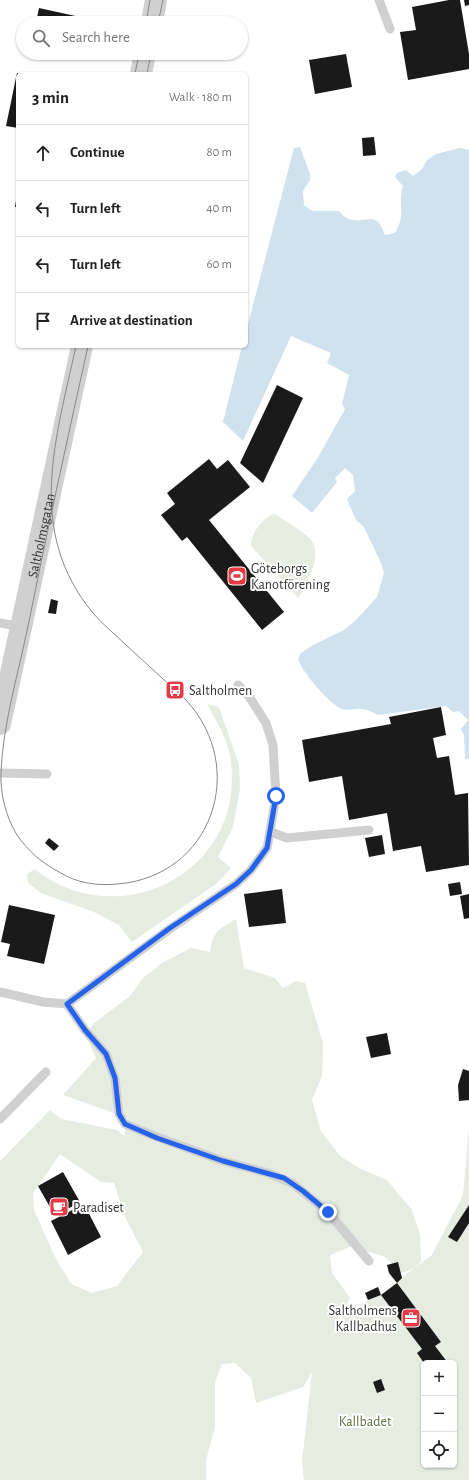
<!DOCTYPE html>
<html lang="en">
<head>
<meta charset="utf-8">
<style>
  :root { --surface:#fff; --page:#f6f6f6; --text:#222; --muted:#767676; --line:#e0e0e0 }
  body { margin:0; font-family:"Alegreya Sans",sans-serif; background:var(--page); color:var(--text) }
  .controls { position:absolute; right:12px; bottom:12px; display:grid; overflow:hidden; border-radius:6px; box-shadow:0 1px 3px #0004 }
  .controls button { width:36px; height:36px; display:grid; place-items:center; padding:0; border:0; border-bottom:1px solid var(--line); background:var(--surface); color:var(--text); font:20px sans-serif }
  .stop { position:absolute; width:12px; height:12px; margin:-9px; border:3px solid #2563eb; border-radius:50%; background:#fff }
  .stop.end { background:#2563eb; border-color:#fff; box-shadow:0 1px 4px #0008 }
  .list { margin:0; padding:0; list-style:none }
  h2 { display:flex; justify-content:space-between; align-items:center; height:52px; margin:0; padding:0 16px; font-size:17px }
  h2 small { font-size:13px; font-weight:400; color:var(--muted) }
  .list li { display:grid; grid-template-columns:26px 1fr auto; gap:12px; align-items:center; box-sizing:border-box; height:56px; padding:0 16px; border-top:1px solid var(--line) }
  .list b { display:block; font-size:15px; white-space:nowrap }
  .list em { font-size:13px; font-style:normal; color:var(--muted) }
  .icon { flex:none; width:22px; height:22px; fill:none; stroke:currentColor; stroke-width:2; stroke-linecap:round; stroke-linejoin:round }
  .map { position:relative; flex:none; width:469px; height:1480px; overflow:hidden }
  .search { position:absolute; background:var(--surface); box-shadow:0 1px 3px #0004; left:16px; top:16px; width:232px; height:44px; display:flex; align-items:center; gap:10px; box-sizing:border-box; padding:0 14px; border-radius:22px; color:var(--muted); font-size:15px }
  .panel { position:absolute; background:var(--surface); box-shadow:0 1px 3px #0004; left:16px; top:72px; width:232px; height:276px; border-radius:6px }
  .map>svg:first-child { display:block }
  .green { fill:#e6ecdf; fill-rule:evenodd }
  .water { fill:#cfe2ee }
  .building { fill:#1a1a1a }
  .lines { fill:none; stroke-linecap:round; stroke-linejoin:round }
  .service { stroke:#d0d0d0; stroke-width:9 }
  .tertiary { stroke:#d0d0d0; stroke-width:22 }
  .tram { stroke:#888; stroke-width:1 }
  .route { stroke:#2563eb; stroke-width:5 }
  .labels { text-anchor:middle; stroke-width:4; stroke-linejoin:round; paint-order:stroke }
  .street-label { font-size:14px; fill:#333; stroke:#fff }
  .poi-label { font-size:14px; fill:#333; stroke:#fff; text-anchor:start }
  .park-label { font-size:14px; fill:#56703f; stroke:#fff }
</style>
</head>
<body>
<div class="map">
<svg width="469" height="1480" viewBox="0 0 469 1480">
  <rect width="100%" height="100%" fill="#fff"/>
  <g class="green">
    <path d="M275,514C286,522 302,530 311,540C323,554 307,585 298,598L251,546C250,534 264,516 275,514Z"/>
    <path d="M207,704L219,707L239,765L240,788L233,827L218,857L231,868L216,884L132,942L119,925L94,912L41,893L28,883L27,875L34,869C121,937 249,870 230,756C227,738 216,720 207,704Z"/>
    <path d="M236,919L244,968L275,978L283,988L296,981L305,983L323,1043L322,1076L312,1100L321,1131L340,1156L361,1169L387,1180L412,1210L420,1235L421,1261L416,1267L432,1255L463,1195L469,1127V1480H304L302,1462L312,1372L303,1387L256,1403L251,1378L235,1363L222,1364L215,1382V1427L206,1460V1480H0V1161L50,1110L61,1119L117,1130L124,1136L128,1118L63,1095L96,1058L86,1035L93,1024L130,996L143,978L162,963L191,948L210,952C213,931 219,929 236,919ZM60,1154L101,1182L114,1183L126,1219L143,1252L117,1286L92,1293L71,1284L55,1257L34,1210L33,1193ZM352,1246L385,1257L402,1273L413,1269L381,1295L346,1311L331,1337L350,1298L332,1273L330,1255ZM424,1363H454V1465H424Z"/>
  </g>
  <path class="water" d="M300,147L310,174V180L303,191L304,205L312,211H339C341,213 345,218 349,219C367,225 375,208 385,235L395,233C407,212 397,206 403,186L395,177L397,173L406,170L413,176L422,169L427,160L436,154L460,148L469,150V759H465L464,735L461,729L468,720L459,711L453,712L446,706L378,715C372,712 367,709 361,709C355,708 347,711 342,709C329,704 302,672 298,659L301,653L313,645L344,630L357,619L377,597L384,573L381,563L364,527L356,520L347,499L355,491L353,475L345,468L335,478L337,482L312,513L292,496L317,459L345,409L342,404L349,375L327,363L331,353L291,336L243,441L223,422L242,346H246V332L294,148Z"/>
  <g class="building">
    <path d="M449,0H460L469,54V69L408,80L400,32L416,30L412,7Z"/>
    <path d="M464,0H469V5L465,6Z"/>
    <path d="M39,8L80,17L78,23H36Z"/>
    <path d="M49,53H62L61,56Z"/>
    <path d="M346,54L352,87L315,94L309,60Z"/>
    <path d="M17,73H18V128L6,126Z"/>
    <path d="M374,137L376,155L363,156L362,138Z"/>
    <path d="M17,194H18V207H15Z"/>
    <path d="M277,385L303,398L263,483L240,463Z"/>
    <path d="M209,459L217,469L228,460L250,487L209,520L284,612L262,630L187,537L182,541L161,515L175,504L167,493Z"/>
    <path d="M51,599L58,601L56,614L48,613Z"/>
    <path d="M441,707L446,735L433,738L437,758L449,756L455,795L468,793L469,865L426,872L421,846L393,851L387,813L349,820L342,776L309,782L302,740L391,724L389,717Z"/>
    <path d="M382,835L385,854L369,857L365,838Z"/>
    <path d="M49,838L59,846L54,851L45,843Z"/>
    <path d="M460,882L462,894L450,896L448,884Z"/>
    <path d="M282,889L286,923L249,927L244,894Z"/>
    <path d="M469,894V918L464,919L460,896Z"/>
    <path d="M9,905L55,915L44,964L7,956L10,944L1,942Z"/>
    <path d="M387,1033L391,1054L371,1058L366,1037Z"/>
    <path d="M463,1069L469,1071V1100L459,1101L458,1085Z"/>
    <path d="M63,1172L80,1202L55,1216L38,1186Z"/>
    <path d="M84,1204L101,1237L68,1255L51,1221Z"/>
    <path d="M469,1205V1223L457,1242L448,1237Z"/>
    <path d="M398,1262L402,1278L397,1283L389,1273L387,1265Z"/>
    <path d="M397,1283L441,1342L435,1346L448,1363H424L417,1353L422,1349L381,1295Z"/>
    <path d="M378,1287L381,1295L368,1300L365,1293Z"/>
    <path d="M381,1379L385,1390L377,1393L373,1382Z"/>
  </g>
  <g class="lines">
    <g class="service">
      <path d="M379,0L390,29"/>
      <path d="M0,623L22,627"/>
      <path d="M0,773L47,774"/>
      <path d="M271,832L287,838L369,830"/>
      <path d="M0,992L43,1002L67,1004L171,928L236,884L251,870L267,848L276,796L273,745L266,723L248,695L238,685"/>
      <path d="M67,1004L85,1030L106,1054L115,1079L119,1114L125,1124L157,1137L223,1161L268,1173L292,1183L328,1212L369,1261"/>
      <path d="M0,1119L46,1072"/>
    </g>
    <g class="tertiary">
      <path d="M152,23L156,0"/>
      <path d="M141,74L145,53"/>
      <path id="s1" d="M0,724L82,346"/>
    </g>
    <g class="tram">
      <path d="M146,23L150,0"/>
      <path d="M158,23L163,0"/>
      <path d="M135,74L139,53"/>
      <path d="M147,74L151,53"/>
      <path d="M76,346C56,439 25,531 93,613C103,625 115,634 126,645C146,663 166,682 186,700C249,768 212,877 117,884C96,886 77,883 59,872C42,863 28,851 17,835C6,817 0,794 1,772C3,725 17,678 27,631C46,536 67,441 88,346"/>
    </g>
  </g>
  <g class="lines">
    <path class="route" d="M276,796L267,848L251,870L236,884L170,928L67,1004L85,1030L106,1054L115,1078L119,1114L125,1124L157,1138L223,1161L284,1178L303,1191L328,1212"/>
  </g>
  <defs>
    <symbol id="stadium-square" viewBox="-11 -11 22 22"><rect x="-9" y="-9" width="18" height="18" rx="4" fill="#e63946" stroke="#fff"/><path d="M0-5a6.5 5 0 1 0 0 10a6.5 5 0 1 0 0-10ZM-3.5-1.8h7v3.6h-7Z" fill="#fff"/></symbol>
    <symbol id="bus-square" viewBox="-11 -11 22 22"><rect x="-9" y="-9" width="18" height="18" rx="4" fill="#e63946" stroke="#fff"/><path d="M-5-6H5V4H4V6H2V4H-2V6H-4V4H-5ZM-3.5-4V0h7V-4ZM-3.5 1.2v1.5H-2V1.2ZM2 1.2v1.5H3.5V1.2Z" fill="#fff"/></symbol>
    <symbol id="cafe-square" viewBox="-11 -11 22 22"><rect x="-9" y="-9" width="18" height="18" rx="4" fill="#e63946" stroke="#fff"/><path d="M-5.5-4.5H6V0H3Q3 3.5 0 3.5H-2.5Q-5.5 3.5-5.5 0ZM3-3.2v2h1.7v-2ZM-6 4.5H4V6H-6Z" fill="#fff"/></symbol>
    <symbol id="office-square" viewBox="-11 -11 22 22"><rect x="-9" y="-9" width="18" height="18" rx="4" fill="#e63946" stroke="#fff"/><path d="M-6-3h4V-5.5h4V-3h4V5H-6ZM-1-4.5V-3h2v-1.5ZM-6 0V1H6V0Z" fill="#fff"/></symbol>
  </defs>
  <g fill-rule="evenodd">
    <use href="#stadium-square" x="226" y="565" width="22" height="22"/>
    <use href="#bus-square" x="164" y="679" width="22" height="22"/>
    <use href="#cafe-square" x="48" y="1196" width="22" height="22"/>
    <use href="#office-square" x="400" y="1307" width="22" height="22"/>
  </g>
  <g class="labels">
    <g class="street-label">
      <text dy="5" stroke="none"><textPath href="#s1" startOffset="193">Saltholmsgatan</textPath></text>
    </g>
    <g class="poi-label">
      <text x="251" y="573">Göteborgs<tspan x="251" dy="16">Kanotförening</tspan></text>
      <text x="189" y="695">Saltholmen</text>
      <text x="73" y="1212">Paradiset</text>
      <text x="397" y="1315" text-anchor="end">Saltholmens<tspan x="397" dy="16">Kallbadhus</tspan></text>
    </g>
    <g class="park-label">
      <text x="365" y="1426">Kallbadet</text>
    </g>
  </g>
</svg>
<div class="controls">
<button>+</button>
<button>−</button>
<button><svg class="icon" aria-label="locate" viewBox="0 0 24 24"><circle cx="12" cy="12" r="6"/><path d="M12 2v4M12 18v4M2 12h4M18 12h4"/></svg></button>
</div>
<div class="stop" style="left:276px;top:796px"></div>
<div class="stop end" style="left:328px;top:1212px"></div>
<div class="search"><svg class="icon" aria-label="search" viewBox="0 0 24 24"><circle cx="10" cy="10" r="6"/><path d="M15 15l6 6"/></svg>Search here</div>
<section class="panel">
<h2>3 min<small>Walk · 180 m</small></h2>
<ul class="list">
<li><svg class="icon" aria-label="ahead" viewBox="0 0 24 24"><path d="M12 20V5M6 11l6-6 6 6"/></svg><div><b>Continue</b></div><em>80 m</em></li>
<li><svg class="icon" aria-label="left" viewBox="0 0 24 24"><path d="M17 20v-9H6M10 6l-5 5 5 5"/></svg><div><b>Turn left</b></div><em>40 m</em></li>
<li><svg class="icon" aria-label="left" viewBox="0 0 24 24"><path d="M17 20v-9H6M10 6l-5 5 5 5"/></svg><div><b>Turn left</b></div><em>60 m</em></li>
<li><svg class="icon" aria-label="arrive" viewBox="0 0 24 24"><path d="M6 21V4h12l-3 4 3 4H6"/></svg><div><b>Arrive at destination</b></div></li>
</ul>
</section>
</div>
</body>
</html>
